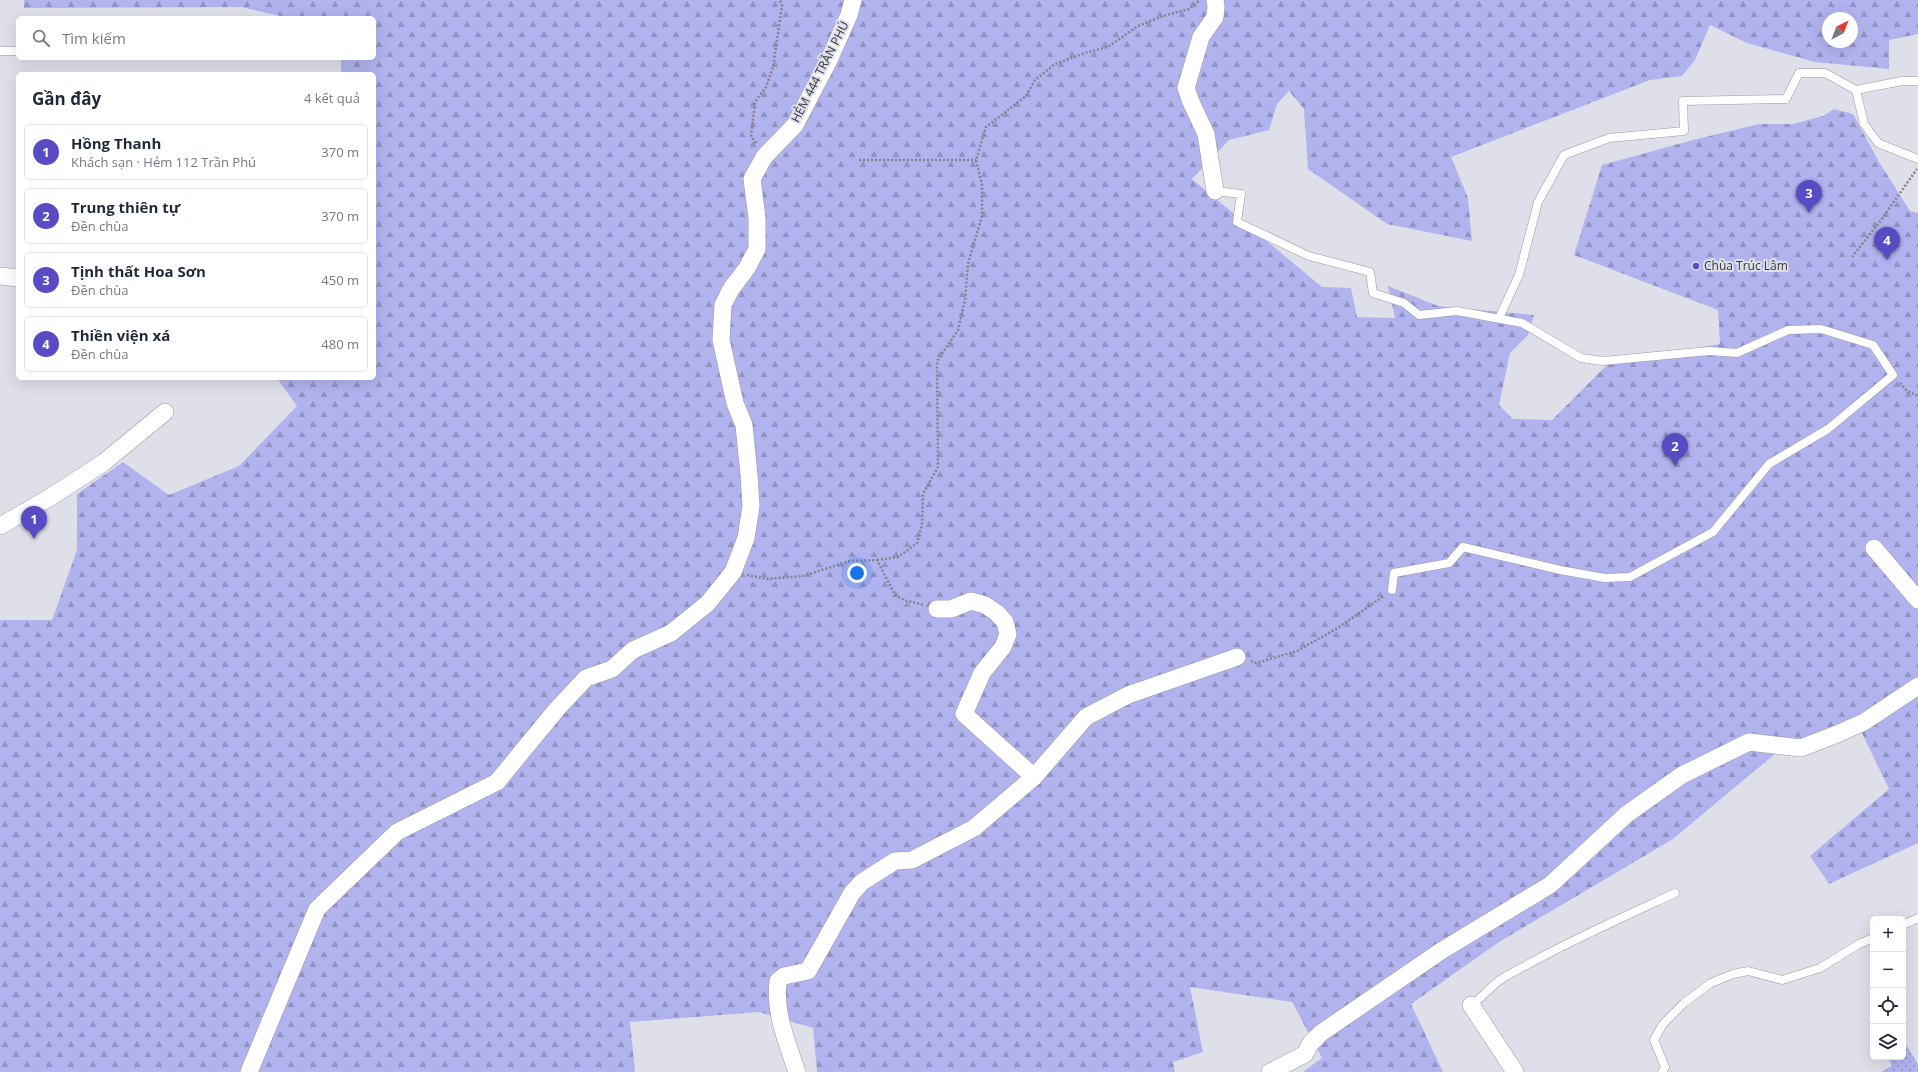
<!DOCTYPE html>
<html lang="vi">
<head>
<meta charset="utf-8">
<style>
  :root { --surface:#fff; --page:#f6f6f7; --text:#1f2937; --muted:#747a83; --line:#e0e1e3; --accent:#594bc3 }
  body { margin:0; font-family:"Open Sans",sans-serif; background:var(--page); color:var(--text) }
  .controls { position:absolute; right:12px; bottom:12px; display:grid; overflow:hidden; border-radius:6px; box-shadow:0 4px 16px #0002 }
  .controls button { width:36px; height:36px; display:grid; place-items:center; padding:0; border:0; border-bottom:1px solid var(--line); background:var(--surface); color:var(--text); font:20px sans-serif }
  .compass { position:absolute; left:1822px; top:12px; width:36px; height:36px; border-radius:50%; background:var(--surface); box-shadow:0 4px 16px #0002; rotate:42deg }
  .you { position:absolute; left:857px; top:573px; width:14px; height:14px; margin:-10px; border:3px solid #fff; border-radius:50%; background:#1a73e8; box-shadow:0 0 0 6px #1a73e833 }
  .badge { display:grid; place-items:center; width:26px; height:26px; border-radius:50%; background:var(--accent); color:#fff; font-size:13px; font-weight:700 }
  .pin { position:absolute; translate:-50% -33px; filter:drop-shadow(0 1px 2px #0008) }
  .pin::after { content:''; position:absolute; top:21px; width:14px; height:12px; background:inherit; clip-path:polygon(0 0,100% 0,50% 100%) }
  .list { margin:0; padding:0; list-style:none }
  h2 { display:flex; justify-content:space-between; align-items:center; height:52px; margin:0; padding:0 16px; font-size:17px }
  h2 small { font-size:13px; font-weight:400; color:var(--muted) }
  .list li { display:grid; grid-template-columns:26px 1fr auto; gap:12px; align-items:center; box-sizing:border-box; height:56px; margin:0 8px 8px; padding:0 8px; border:1px solid var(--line); border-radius:6px }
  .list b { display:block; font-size:15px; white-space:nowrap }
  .list p { margin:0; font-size:13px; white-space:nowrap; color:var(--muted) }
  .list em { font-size:13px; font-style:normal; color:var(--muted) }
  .icon { flex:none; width:22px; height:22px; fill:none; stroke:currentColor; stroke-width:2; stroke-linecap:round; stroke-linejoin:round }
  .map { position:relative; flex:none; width:1918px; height:1072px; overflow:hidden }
  .search { position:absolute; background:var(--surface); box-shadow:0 4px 16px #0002; left:16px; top:16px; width:360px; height:44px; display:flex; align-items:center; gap:10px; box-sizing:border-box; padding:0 14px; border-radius:6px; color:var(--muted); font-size:15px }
  .panel { position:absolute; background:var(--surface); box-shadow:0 4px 16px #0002; left:16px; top:72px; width:360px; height:308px; border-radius:6px }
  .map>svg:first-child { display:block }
  .grass { fill:url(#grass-dots) }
  .forest { fill:url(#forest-firs); fill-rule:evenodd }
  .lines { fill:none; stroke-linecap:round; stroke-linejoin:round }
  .service-casing { stroke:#9a9aa4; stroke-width:9 }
  .minor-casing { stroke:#9a9aa4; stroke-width:18 }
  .path { stroke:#82838a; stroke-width:2.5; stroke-dasharray:2 2; stroke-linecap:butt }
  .service { stroke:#fff; stroke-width:8 }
  .minor { stroke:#fff; stroke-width:17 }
  .poi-dot { fill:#594bc3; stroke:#dedfe9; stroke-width:1.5 }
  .labels { text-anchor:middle; stroke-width:4; stroke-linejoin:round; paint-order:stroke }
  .street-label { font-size:12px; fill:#36373b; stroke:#dedfe9 }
  .poi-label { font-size:12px; fill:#36373b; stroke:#dedfe9; text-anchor:start }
</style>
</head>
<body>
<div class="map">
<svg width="1918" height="1072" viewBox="0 0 1918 1072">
  <defs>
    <pattern id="grass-dots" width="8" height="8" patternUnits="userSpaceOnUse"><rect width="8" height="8" fill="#b1b3ef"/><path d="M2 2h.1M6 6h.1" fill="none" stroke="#9192c3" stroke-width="1.8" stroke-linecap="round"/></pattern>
    <pattern id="forest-firs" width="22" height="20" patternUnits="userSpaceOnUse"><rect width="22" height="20" fill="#b1b3ef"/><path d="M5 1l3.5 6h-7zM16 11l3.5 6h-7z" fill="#9192c3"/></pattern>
  </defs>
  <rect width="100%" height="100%" fill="#dedfe9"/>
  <path class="grass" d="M1903,1040L1918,1064V1072H1881L1892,1066L1887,1057H1903Z"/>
  <path class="forest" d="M24,0H1918V34L1889,40V69L1815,62L1747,43L1710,25L1695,60L1682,76L1650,80L1451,157L1468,198L1472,241L1387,224L1308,169L1304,109L1289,91L1277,104L1269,130L1229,140L1192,179L1322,287L1351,288L1357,317L1395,318L1388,286L1438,306L1534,315L1528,335L1510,353L1499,405L1513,419L1552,420L1609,363L1720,344L1718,310L1574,255L1602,165L1693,140L1759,124H1793L1823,116L1834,109L1853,114L1879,162L1910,211L1918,213V843L1829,884L1810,856L1889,789L1857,723L1776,753L1673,839L1499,942L1411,1004L1443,1072H1303L1322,1058L1292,1002L1190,987L1203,1052L1173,1062L1175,1072H817L813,1028L759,1012L630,1022L635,1072H0V620H52L77,550V494L123,462L169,495L239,466L297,406L277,378H374V74H341V58H374V18H289L241,7L24,8ZM1828,18H1852V42H1828Z"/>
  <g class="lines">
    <defs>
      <g id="service">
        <path d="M0,51H18"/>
        <path d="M1856,90L1864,124L1878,143L1918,159"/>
        <path d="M1215,191L1241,194L1237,222L1309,256L1370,272L1373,293L1404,303L1419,315L1457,311L1522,323L1581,358L1603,361L1709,351L1737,353L1788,330L1821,329L1873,345L1893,375L1828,429L1769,464L1713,532L1630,577L1605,578L1560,570L1463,547L1449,563L1394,573L1392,590"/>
        <path d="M1499,318L1519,275L1538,202L1564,155L1609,138L1684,131L1683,101L1786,99L1799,73H1825L1856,90L1902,81H1918"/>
        <path d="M1903,925L1918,918"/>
        <path d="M1471,1005C1483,998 1491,985 1503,978C1559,946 1617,920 1675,893"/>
        <path d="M1662,1072L1665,1067L1654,1040L1663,1024L1684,1003L1711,983L1733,974L1748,971L1782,980L1820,968L1859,944L1873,938"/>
      </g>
      <g id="minor">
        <path d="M1215,0L1216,6L1215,17L1201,37L1186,88L1191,102L1206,134L1215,191"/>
        <path d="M0,276L18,278"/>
        <path d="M0,526L49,498L103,463L165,412"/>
        <path d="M1874,548L1918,600"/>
        <path d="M937,609H951L971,601L985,605L997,613L1005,622L1008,634L1003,647L982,673L964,714L1034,777"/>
        <path d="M1471,1005L1515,1072"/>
        <path d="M249,1072L317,909L397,832L497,782L557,709L586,678L612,669L633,650L671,633L708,603L733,572L746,538L751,506L749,475L744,425L735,403L721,340L723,305L731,289L747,268L757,249V218L752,179L764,157L795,125L829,60L849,15L853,0"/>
        <path d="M797,1072C787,1042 774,1013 778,981L784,976L808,971L852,893L862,882L895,861L912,860L974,828L1034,777L1086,717L1128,695L1237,657"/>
        <path d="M1270,1072L1305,1054L1310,1044L1321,1033L1441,951L1550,885L1627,814L1682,775L1749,742L1801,748L1837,734L1864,722L1918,686"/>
      </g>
    </defs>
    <use href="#service" class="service-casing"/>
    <use href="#minor" class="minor-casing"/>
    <g class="path">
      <path d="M756,143L751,136L755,102L766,87L773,67L782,6L780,0"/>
      <path d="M859,160H976"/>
      <path d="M1852,257L1881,220L1917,169"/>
      <path d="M1900,383L1907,391L1918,396"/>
      <path d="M877,560L898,557L917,543L922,525L923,494L938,467L937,361L958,330L965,300L968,264L982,216V185L976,160L986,127L1026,96L1035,80L1055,64L1085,53L1108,47L1138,26L1163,16L1189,9L1199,1"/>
      <path d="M747,575L767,579L803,576L850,561L877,560L895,595L904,600L924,605"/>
      <path d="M1251,661L1256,663L1297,651L1336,629L1384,596"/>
    </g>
    <use href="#service" class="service"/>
    <use href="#minor" class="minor"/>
  </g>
  <circle class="poi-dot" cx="1696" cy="266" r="4"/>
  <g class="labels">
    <g class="street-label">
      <text transform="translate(820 72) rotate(-63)" y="4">HẺM 444 TRẦN PHÚ</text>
    </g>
    <g class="poi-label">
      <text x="1704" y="270">Chùa Trúc Lâm</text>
    </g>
  </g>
</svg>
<div class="controls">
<button>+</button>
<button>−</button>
<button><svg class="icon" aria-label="locate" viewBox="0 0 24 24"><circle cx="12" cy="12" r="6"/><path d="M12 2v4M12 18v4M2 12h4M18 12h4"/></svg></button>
<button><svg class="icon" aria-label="layers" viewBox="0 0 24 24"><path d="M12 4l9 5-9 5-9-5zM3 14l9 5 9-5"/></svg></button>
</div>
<svg class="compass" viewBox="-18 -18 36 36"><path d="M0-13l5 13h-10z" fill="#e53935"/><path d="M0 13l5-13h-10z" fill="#747a83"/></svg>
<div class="you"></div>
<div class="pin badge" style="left:34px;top:539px">1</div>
<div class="pin badge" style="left:1675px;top:466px">2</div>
<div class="pin badge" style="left:1809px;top:213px">3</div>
<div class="pin badge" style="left:1887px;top:260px">4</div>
<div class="search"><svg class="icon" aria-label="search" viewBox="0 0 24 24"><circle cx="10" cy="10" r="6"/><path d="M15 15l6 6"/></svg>Tìm kiếm</div>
<section class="panel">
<h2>Gần đây<small>4 kết quả</small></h2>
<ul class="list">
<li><span class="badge">1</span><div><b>Hồng Thanh</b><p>Khách sạn · Hẻm 112 Trần Phú</p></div><em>370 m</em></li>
<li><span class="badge">2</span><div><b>Trung thiên tự</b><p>Đền chùa</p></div><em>370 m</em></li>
<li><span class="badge">3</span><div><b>Tịnh thất Hoa Sơn</b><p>Đền chùa</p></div><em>450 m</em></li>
<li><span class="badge">4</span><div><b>Thiền viện xá</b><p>Đền chùa</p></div><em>480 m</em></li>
</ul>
</section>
</div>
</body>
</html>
